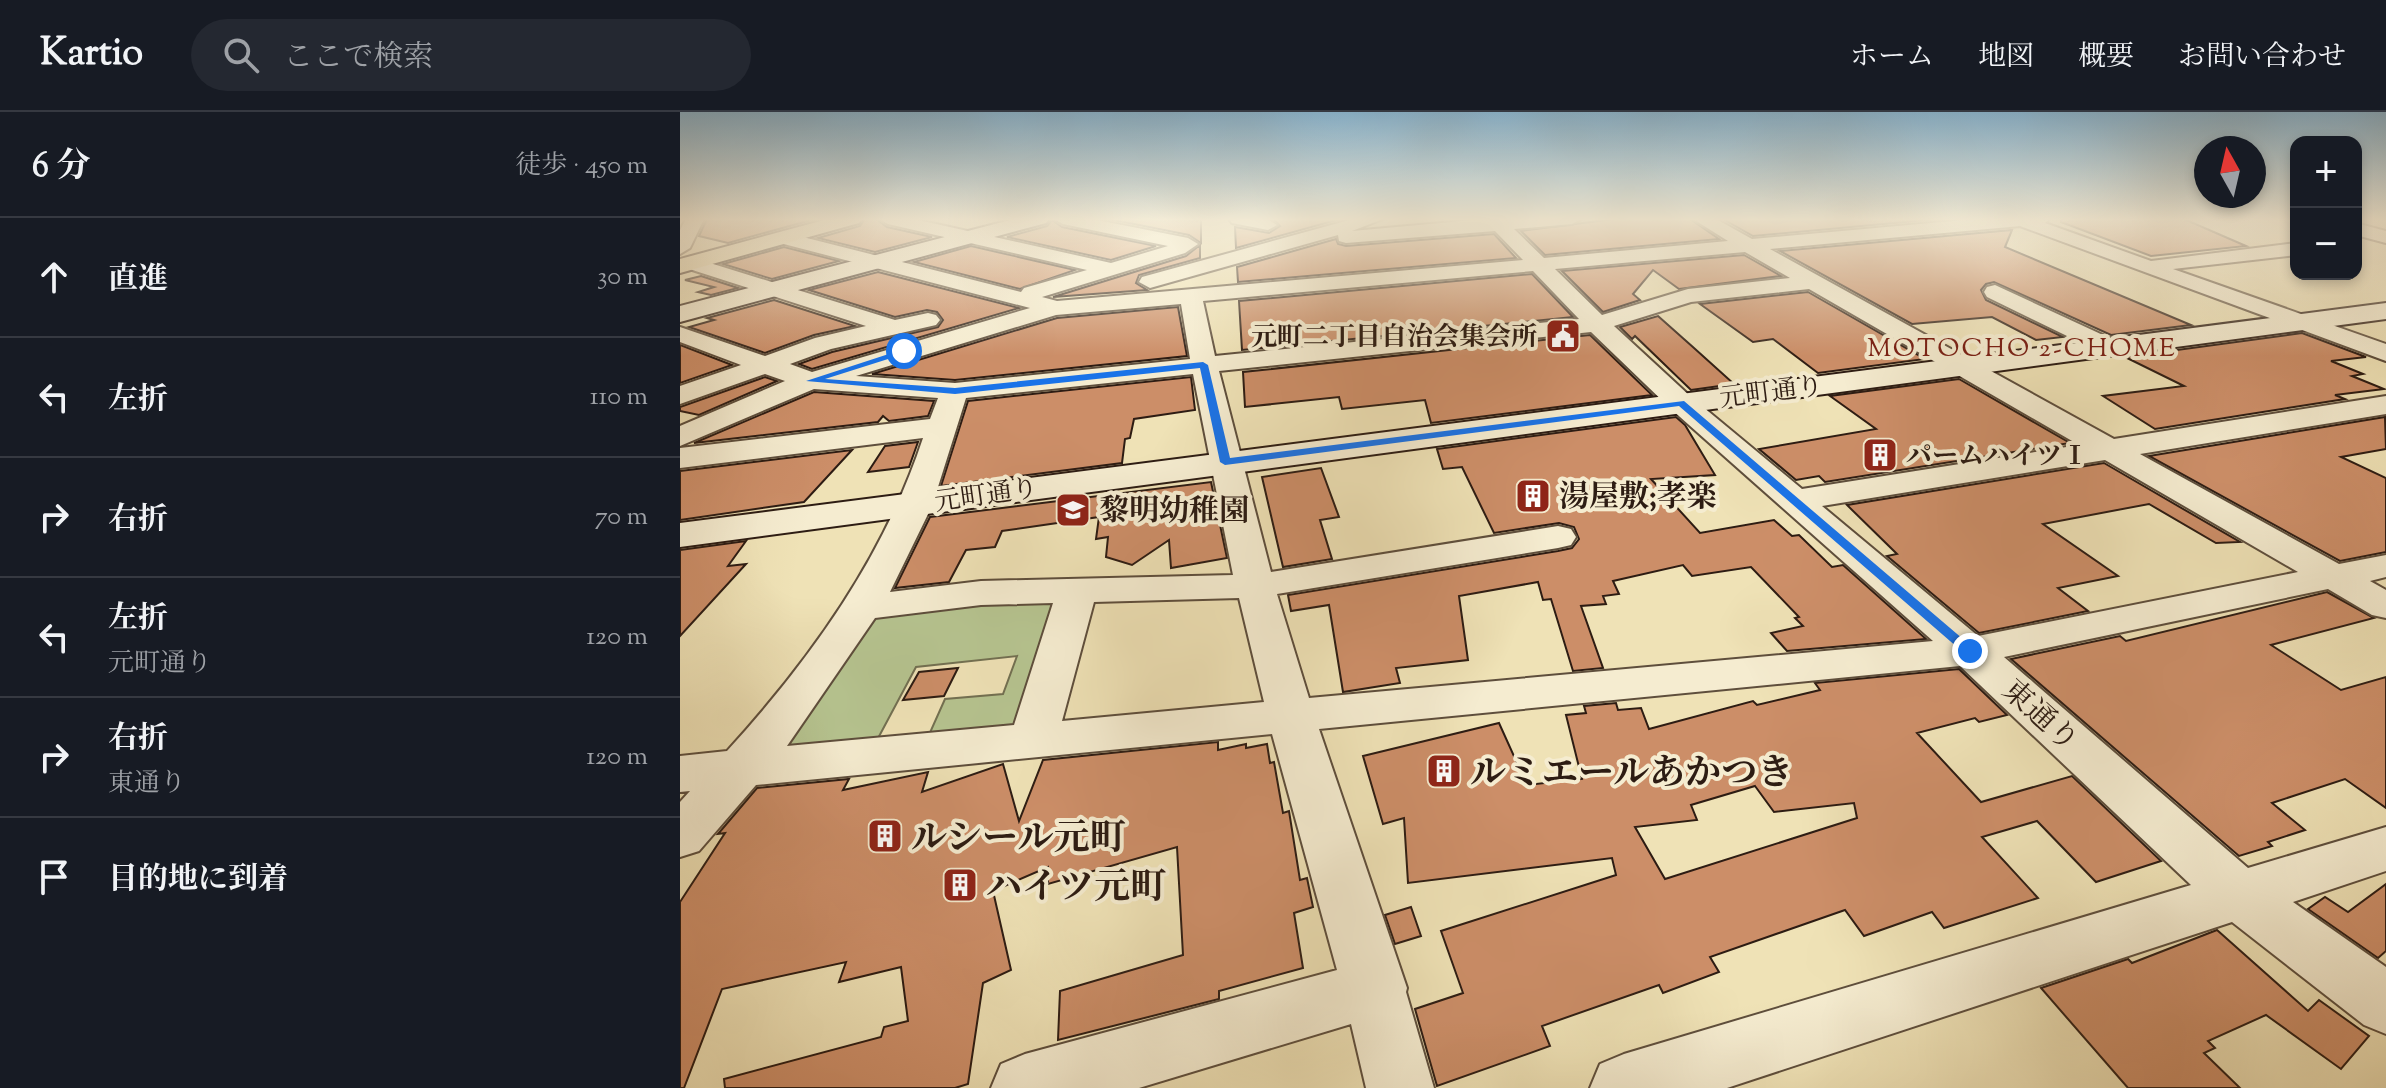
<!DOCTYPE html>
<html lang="ja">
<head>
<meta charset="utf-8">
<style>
  :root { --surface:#171b24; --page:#242831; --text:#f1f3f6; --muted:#9ea1a6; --line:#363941 }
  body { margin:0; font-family:"Sorts Mill Goudy","Noto Serif JP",serif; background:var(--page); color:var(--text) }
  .controls { position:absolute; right:24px; top:24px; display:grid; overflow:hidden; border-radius:16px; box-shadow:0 4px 12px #0003 }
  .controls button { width:72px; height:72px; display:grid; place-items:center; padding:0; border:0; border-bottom:2px solid var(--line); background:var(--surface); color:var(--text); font:40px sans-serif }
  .compass { position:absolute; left:1514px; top:24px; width:72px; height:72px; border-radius:50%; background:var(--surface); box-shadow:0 4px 12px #0003; rotate:352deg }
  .stop { position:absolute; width:24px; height:24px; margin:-18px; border:6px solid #1a73e8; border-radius:50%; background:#fff }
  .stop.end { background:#1a73e8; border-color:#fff; box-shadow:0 2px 8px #0008 }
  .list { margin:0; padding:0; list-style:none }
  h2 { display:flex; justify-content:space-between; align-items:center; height:104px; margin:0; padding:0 32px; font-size:34px }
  h2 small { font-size:26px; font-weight:400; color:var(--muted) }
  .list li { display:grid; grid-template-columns:52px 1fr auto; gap:24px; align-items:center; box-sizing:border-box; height:120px; padding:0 32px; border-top:2px solid var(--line) }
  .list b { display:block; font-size:30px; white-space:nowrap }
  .list p { margin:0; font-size:26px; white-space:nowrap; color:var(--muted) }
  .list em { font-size:26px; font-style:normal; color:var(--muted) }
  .icon { flex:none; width:44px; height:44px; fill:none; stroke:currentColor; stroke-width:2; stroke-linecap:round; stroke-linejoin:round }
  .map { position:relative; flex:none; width:1706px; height:976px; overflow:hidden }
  header { display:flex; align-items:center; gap:48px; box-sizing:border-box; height:112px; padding:0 40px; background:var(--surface); border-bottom:2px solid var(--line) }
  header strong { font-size:38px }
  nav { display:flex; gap:44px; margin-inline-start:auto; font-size:28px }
  .search { width:560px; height:72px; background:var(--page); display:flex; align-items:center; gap:20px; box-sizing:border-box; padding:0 28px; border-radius:44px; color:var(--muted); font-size:30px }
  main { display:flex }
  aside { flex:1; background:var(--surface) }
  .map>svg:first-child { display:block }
  .green { fill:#b6c490; stroke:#727052; stroke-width:2 }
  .building { fill:#cc8e68; stroke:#2d1c13; stroke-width:2; fill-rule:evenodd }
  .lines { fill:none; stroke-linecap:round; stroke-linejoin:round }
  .street-casing { stroke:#5e4e3c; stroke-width:4 }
  .secondary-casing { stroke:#2d1c13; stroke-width:4 }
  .primary-casing { stroke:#2d1c13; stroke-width:4 }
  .street { fill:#f5ecd0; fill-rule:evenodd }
  .secondary { fill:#f5ecd0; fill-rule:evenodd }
  .primary { fill:#efe2b6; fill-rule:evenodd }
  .route { fill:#1a73e8 }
  .labels { text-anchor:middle; stroke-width:8; stroke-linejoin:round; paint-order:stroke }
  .far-poi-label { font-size:26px; font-weight:bold; fill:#2d1c13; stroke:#f5ecd0; text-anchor:end }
  .far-neighbourhood-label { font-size:26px; letter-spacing:2px; fill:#7a1f14; stroke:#f5ecd0 }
  .far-street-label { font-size:26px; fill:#2d1c13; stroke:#f5ecd0 }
  .poi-label { font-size:30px; font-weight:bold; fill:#2d1c13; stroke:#f5ecd0; text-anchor:start }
  .street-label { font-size:30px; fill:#2d1c13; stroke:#f5ecd0 }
  .near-poi-label { font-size:36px; font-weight:bold; fill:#2d1c13; stroke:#f5ecd0; text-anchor:start }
</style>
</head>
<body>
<header>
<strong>Kartio</strong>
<div class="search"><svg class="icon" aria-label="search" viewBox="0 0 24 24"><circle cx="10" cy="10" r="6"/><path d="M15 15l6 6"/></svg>ここで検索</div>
<nav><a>ホーム</a><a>地図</a><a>概要</a><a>お問い合わせ</a></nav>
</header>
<main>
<aside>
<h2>6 分<small>徒歩 · 450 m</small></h2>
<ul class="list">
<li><svg class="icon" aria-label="ahead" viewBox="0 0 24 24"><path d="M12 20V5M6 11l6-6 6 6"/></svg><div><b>直進</b></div><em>30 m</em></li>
<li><svg class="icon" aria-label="left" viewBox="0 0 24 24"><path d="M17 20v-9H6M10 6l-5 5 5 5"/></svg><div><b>左折</b></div><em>110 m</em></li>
<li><svg class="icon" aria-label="right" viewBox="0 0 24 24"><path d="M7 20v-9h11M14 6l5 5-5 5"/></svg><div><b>右折</b></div><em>70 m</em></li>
<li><svg class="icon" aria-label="left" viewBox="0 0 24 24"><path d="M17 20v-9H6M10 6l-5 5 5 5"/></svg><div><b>左折</b><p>元町通り</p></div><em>120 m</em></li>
<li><svg class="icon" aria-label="right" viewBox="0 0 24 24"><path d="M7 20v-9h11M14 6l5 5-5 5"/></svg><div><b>右折</b><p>東通り</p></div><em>120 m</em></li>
<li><svg class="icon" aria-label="arrive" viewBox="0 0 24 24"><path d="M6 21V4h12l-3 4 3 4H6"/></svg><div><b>目的地に到着</b></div></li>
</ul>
</aside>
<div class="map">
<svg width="1706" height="976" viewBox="0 0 1706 976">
  <rect width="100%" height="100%" fill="#efe2b6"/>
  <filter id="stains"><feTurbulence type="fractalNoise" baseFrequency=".0025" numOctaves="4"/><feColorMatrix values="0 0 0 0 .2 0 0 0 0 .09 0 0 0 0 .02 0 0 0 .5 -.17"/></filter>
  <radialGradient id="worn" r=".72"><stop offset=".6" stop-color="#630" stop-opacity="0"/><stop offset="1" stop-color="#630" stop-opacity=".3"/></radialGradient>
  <path class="green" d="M386,486L346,615L248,625L265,587L323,582L337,544L236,555L196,630L98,640L193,499Z"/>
  <g class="building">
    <path d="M27,107H135L48,131L19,124Z"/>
    <path d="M185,107H196L207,115L252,125L195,140L138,126L180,114Z"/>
    <path d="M429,107H521V131L509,123Z"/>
    <path d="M593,107H660L556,136L555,115L589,121L600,114Z"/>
    <path d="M934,107H1010L1039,127L865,143L841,119Z"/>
    <path d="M1043,107H1257L1073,124Z"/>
    <path d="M1381,107H1504L1566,134L1471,144L1381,110Z"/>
    <path d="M372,108L382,115L476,134L431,148L327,125L367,114Z"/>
    <path d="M1332,118L1325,135L1511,213L1431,223L1314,170L1306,172L1301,178L1306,188L1383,225L1356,228L1312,205L1232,212L1100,139Z"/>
    <path d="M814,122L836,146L558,170L557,155L656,127L658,132L666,134Z"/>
    <path d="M520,133V146L459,163L456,171L467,178L373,185L506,144Z"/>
    <path d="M291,134L395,158L340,177L234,150Z"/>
    <path d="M104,135L159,149L92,167L43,152Z"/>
    <path d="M1064,143L1101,164L999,177L973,158L953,182L960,188L923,200L882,159Z"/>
    <path d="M198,160L339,196L132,257L119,252L152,240L258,215L263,208L257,200L247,198L215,205L129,178Z"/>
    <path d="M852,162L893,205L562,238L559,189Z"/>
    <path d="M21,164L58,176L31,183L18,180L34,175L5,168Z"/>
    <path d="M1128,180L1245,247L1138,261L1093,227L1073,230L1020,192Z"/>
    <path d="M94,188L175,214L134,223L85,241L9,215L34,208L27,206Z"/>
    <path d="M498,195L507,244L275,268L192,262L377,206Z"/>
    <path d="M978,204L1014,236L1054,272L1011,278L955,224L952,227L940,215Z"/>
    <path d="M1622,221L1686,245L1651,249L1683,262L1672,264L1704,277L1655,283L1665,287L1475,317L1423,284L1504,274L1445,245Z"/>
    <path d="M910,223L972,283L751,311L745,288L662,297L659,285L565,295L563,260Z"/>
    <path d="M0,233L52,253L0,271Z"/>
    <path d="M85,265L97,269L19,303L0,299V295Z"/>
    <path d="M511,265L515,298L454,307L450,326L445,327L442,351L261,374L288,289Z"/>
    <path d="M1279,267L1390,331L1145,370L1139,364L1116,368L1079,337L1196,317L1150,284Z"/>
    <path d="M134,280L254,289L248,304L209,309L203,304L198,310L14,331Z"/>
    <path d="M996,305L1005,313L1035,363L971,367L1020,421L1094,408L1112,424L1119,423L1152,455L1163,453L1246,527L1107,539L1091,521L1123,514L1115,506L1119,505L1071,455L1012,464L1003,453L933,469L939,482L923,484L926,492L901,494L923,556L893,559L871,487L863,488L858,470L779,484L788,548L716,556L720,571L663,580L649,493L611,499L608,483L878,439L892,436L899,427L894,415L879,411L814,421L782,355L763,357L757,337Z"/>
    <path d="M1705,305L1706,337L1661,345L1706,366V440L1660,449L1469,344Z"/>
    <path d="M238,330L229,355L188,360L205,334Z"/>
    <path d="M172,338L124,390L0,408V359Z"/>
    <path d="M1424,351L1560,430L1536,431L1469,392L1363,412L1438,464L1378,476L1408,499L1299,521L1207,444L1217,442L1167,393Z"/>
    <path d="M641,356L659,405L640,408L652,447L603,455L582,365Z"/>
    <path d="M531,370L547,446L491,456L489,428L452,453L426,445L428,425L416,427L419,405L322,419L315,435L286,438L269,470L215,476L250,405Z"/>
    <path d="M66,429L48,454L66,452L0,524V438Z"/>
    <path d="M1647,480L1694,506L1591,533L1661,578L1706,565V696L1665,667L1592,691L1625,718L1588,730L1592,734L1559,744L1331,547L1440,524L1446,529Z"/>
    <path d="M278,556L264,584L223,588L239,560Z"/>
    <path d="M1279,557L1327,603L1299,610L1295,606L1237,621L1301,690L1392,664L1481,749L1416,770L1357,709L1302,725L1358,786L1264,816L1252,800L1184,824L1165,798L1030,845L1039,860L983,881L979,873L862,914L870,934L757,974L735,897L783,881L761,819L936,763L932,746L728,771L724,706L703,712L683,644L819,611L847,673L902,667L886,603L906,601L904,594L936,591L938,598L961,596L969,617L1073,589L1077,593L1140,578L1135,571ZM1075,674L1094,700L1174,691L1177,706L985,767L955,715L1017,708L1011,693Z"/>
    <path d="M538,630V638L566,632V636L587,632L590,651L594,650L603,701L609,699L620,768L627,766L633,795L614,801L623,856L539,879V887L378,928L380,879L503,843L497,735L368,772V755L313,779L331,858L303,871L288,972L275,976H45L44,967L201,925L204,915L228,909L221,855L159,870L166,850L42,877L4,976H0V790L45,721L38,722L77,676L169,667L163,678L248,660L242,680L323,652L339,709L363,648Z"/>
    <path d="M1706,772V839L1698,846L1628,797L1645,785L1668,800Z"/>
    <path d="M731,795L741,824L715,832L705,803Z"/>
    <path d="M1537,818L1628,899L1639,888L1689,924L1661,957L1586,903L1528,929L1535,936L1524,941L1560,976H1448L1361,876L1448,847L1452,851Z"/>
  </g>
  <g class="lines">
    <defs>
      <g id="street">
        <path d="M6,107H24L10,136L0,142V118Z"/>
        <path d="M199,107H234L431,151L488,134L383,112L374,107H412L508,126L518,132L505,141L362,185L377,189L843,148L815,119L666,131L659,129L658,123L470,176L459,170L462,165L673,107H703L672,119L805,107H901L892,112L834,117L864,146L1048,129L1013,107H1036L1072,127L1295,107H1369L1365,111L1471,149L1616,131V143L1493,157L1706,232V249L1340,114L1090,137L1434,327L1706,284V302L1460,342L1659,452L1706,443V465L1690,469L1706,478V506L1692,503L1648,477L1324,545L1568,756L1706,715V759L1613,790L1706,855V922L1684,913L1552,810L1047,976H910L920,952L944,942L1511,773L1280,554L639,617L727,876L726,880L754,976H686L671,912L459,976H311L321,952L345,942L657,858L592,622L76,673L19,739L0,745V690L10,679L0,680V644L47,639C131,547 204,445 243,326L0,356V336L250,307L258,286L134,277L0,334V314L105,269L85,262L0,292V274L61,253L0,230V215L85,244L135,226L186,214L3,155L0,151L3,147H17L215,208L248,201L256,203L260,208L256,213L151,237L110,252L132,260L350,196L96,130L93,126L96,122L103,120L341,180L344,176L407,158L208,112ZM1065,140L1110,166L1008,177L922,203L875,157ZM853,159L899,207L535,244L523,189ZM1129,177L1399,333L1122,377L1011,285L934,214L1011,190ZM501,192L510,247L275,271L176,264L376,203ZM911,220L991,297L1253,529L629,586L597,482L878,436L891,433L896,425L891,417L878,414L591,460L539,259ZM513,262L553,463L301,469L210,480L252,394L286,286ZM1425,348L1618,460L1298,524L1142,394ZM559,486L584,590L382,609L414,490ZM373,491L334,613L107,634L195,506L301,493Z"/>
        <path d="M549,107H587L597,113L588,118L552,111Z"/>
        <path d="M1676,111L1706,119V131L1676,123Z"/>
        <path d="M1315,173L1438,230L1442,235L1438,240H1420L1307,185L1304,180L1307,175Z"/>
      </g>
      <g id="secondary">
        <path d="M334,107H369L366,111L0,210V194Z"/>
        <path d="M1706,191V207L0,435V411Z"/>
      </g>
      <path id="primary" d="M148,107H182L179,111L0,161V147Z"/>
    </defs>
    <use href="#street" class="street-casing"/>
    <use href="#secondary" class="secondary-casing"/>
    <use href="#primary" class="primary-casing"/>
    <use href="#street" class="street"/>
    <use href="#secondary" class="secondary"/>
    <use href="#primary" class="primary"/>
  </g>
  <linearGradient id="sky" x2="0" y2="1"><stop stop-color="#89b7d4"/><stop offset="0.44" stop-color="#f8f2de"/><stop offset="1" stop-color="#f8f2de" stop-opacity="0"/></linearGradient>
  <rect width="1706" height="244" fill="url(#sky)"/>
  <path class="route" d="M224,237L227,241L145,267L275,276L523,250L528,253L550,346L1004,289L1297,539L1290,543L1285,542L999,294L545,353L540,350L520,256L275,282L126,269Z"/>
  <defs>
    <symbol id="civic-square" viewBox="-11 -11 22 22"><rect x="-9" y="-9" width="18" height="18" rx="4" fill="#8f2418" stroke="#f5ecd0"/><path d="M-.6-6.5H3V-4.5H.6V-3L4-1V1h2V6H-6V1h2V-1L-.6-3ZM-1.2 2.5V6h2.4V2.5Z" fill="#fff"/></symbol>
    <symbol id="building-square" viewBox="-11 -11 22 22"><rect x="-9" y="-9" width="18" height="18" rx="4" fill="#8f2418" stroke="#f5ecd0"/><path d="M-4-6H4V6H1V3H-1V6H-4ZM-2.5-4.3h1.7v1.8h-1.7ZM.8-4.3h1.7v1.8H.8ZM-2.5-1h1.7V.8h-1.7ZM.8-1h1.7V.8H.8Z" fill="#fff"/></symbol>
    <symbol id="school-square" viewBox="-11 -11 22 22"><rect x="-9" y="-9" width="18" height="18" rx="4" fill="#8f2418" stroke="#f5ecd0"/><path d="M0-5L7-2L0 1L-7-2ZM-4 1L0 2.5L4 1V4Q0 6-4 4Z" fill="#fff"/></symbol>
  </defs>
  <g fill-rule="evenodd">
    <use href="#civic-square" x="863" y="204" width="40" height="40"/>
    <use href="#building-square" x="1180" y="323" width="40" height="40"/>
    <use href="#building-square" x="833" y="364" width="40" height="40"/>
    <use href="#school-square" x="373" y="378" width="40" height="40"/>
    <use href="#building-square" x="744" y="639" width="40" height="40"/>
    <use href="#building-square" x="185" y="704" width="40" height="40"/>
    <use href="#building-square" x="260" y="753" width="40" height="40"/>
  </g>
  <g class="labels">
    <g class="far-poi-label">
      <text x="857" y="233">元町二丁目自治会集会所</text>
      <text x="1226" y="352" text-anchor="start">パームハイツⅠ</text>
    </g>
    <g class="far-neighbourhood-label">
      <text x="1342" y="244">MOTOCHO 2-CHOME</text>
    </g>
    <g class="far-street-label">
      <text transform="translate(1091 279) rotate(-7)" y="9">元町通り</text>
      <text transform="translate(306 382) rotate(-8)" y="9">元町通り</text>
    </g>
    <g class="poi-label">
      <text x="879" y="394">湯屋敷;孝楽</text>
      <text x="419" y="408">黎明幼稚園</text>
    </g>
    <g class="street-label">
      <text transform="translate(1361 603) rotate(42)" y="10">東通り</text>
    </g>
    <g class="near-poi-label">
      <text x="790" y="672">ルミエールあかつき</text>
      <text x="231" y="737">ルシール元町</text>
      <text x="306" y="786">ハイツ元町</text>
    </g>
  </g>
  <rect width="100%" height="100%" filter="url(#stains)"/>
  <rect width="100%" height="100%" fill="url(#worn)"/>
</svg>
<div class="controls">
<button>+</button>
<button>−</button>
</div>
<svg class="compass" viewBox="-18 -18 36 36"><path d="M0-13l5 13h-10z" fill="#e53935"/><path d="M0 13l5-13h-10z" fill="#9ea1a6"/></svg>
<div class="stop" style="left:224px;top:239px"></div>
<div class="stop end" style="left:1290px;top:539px"></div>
</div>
</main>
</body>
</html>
